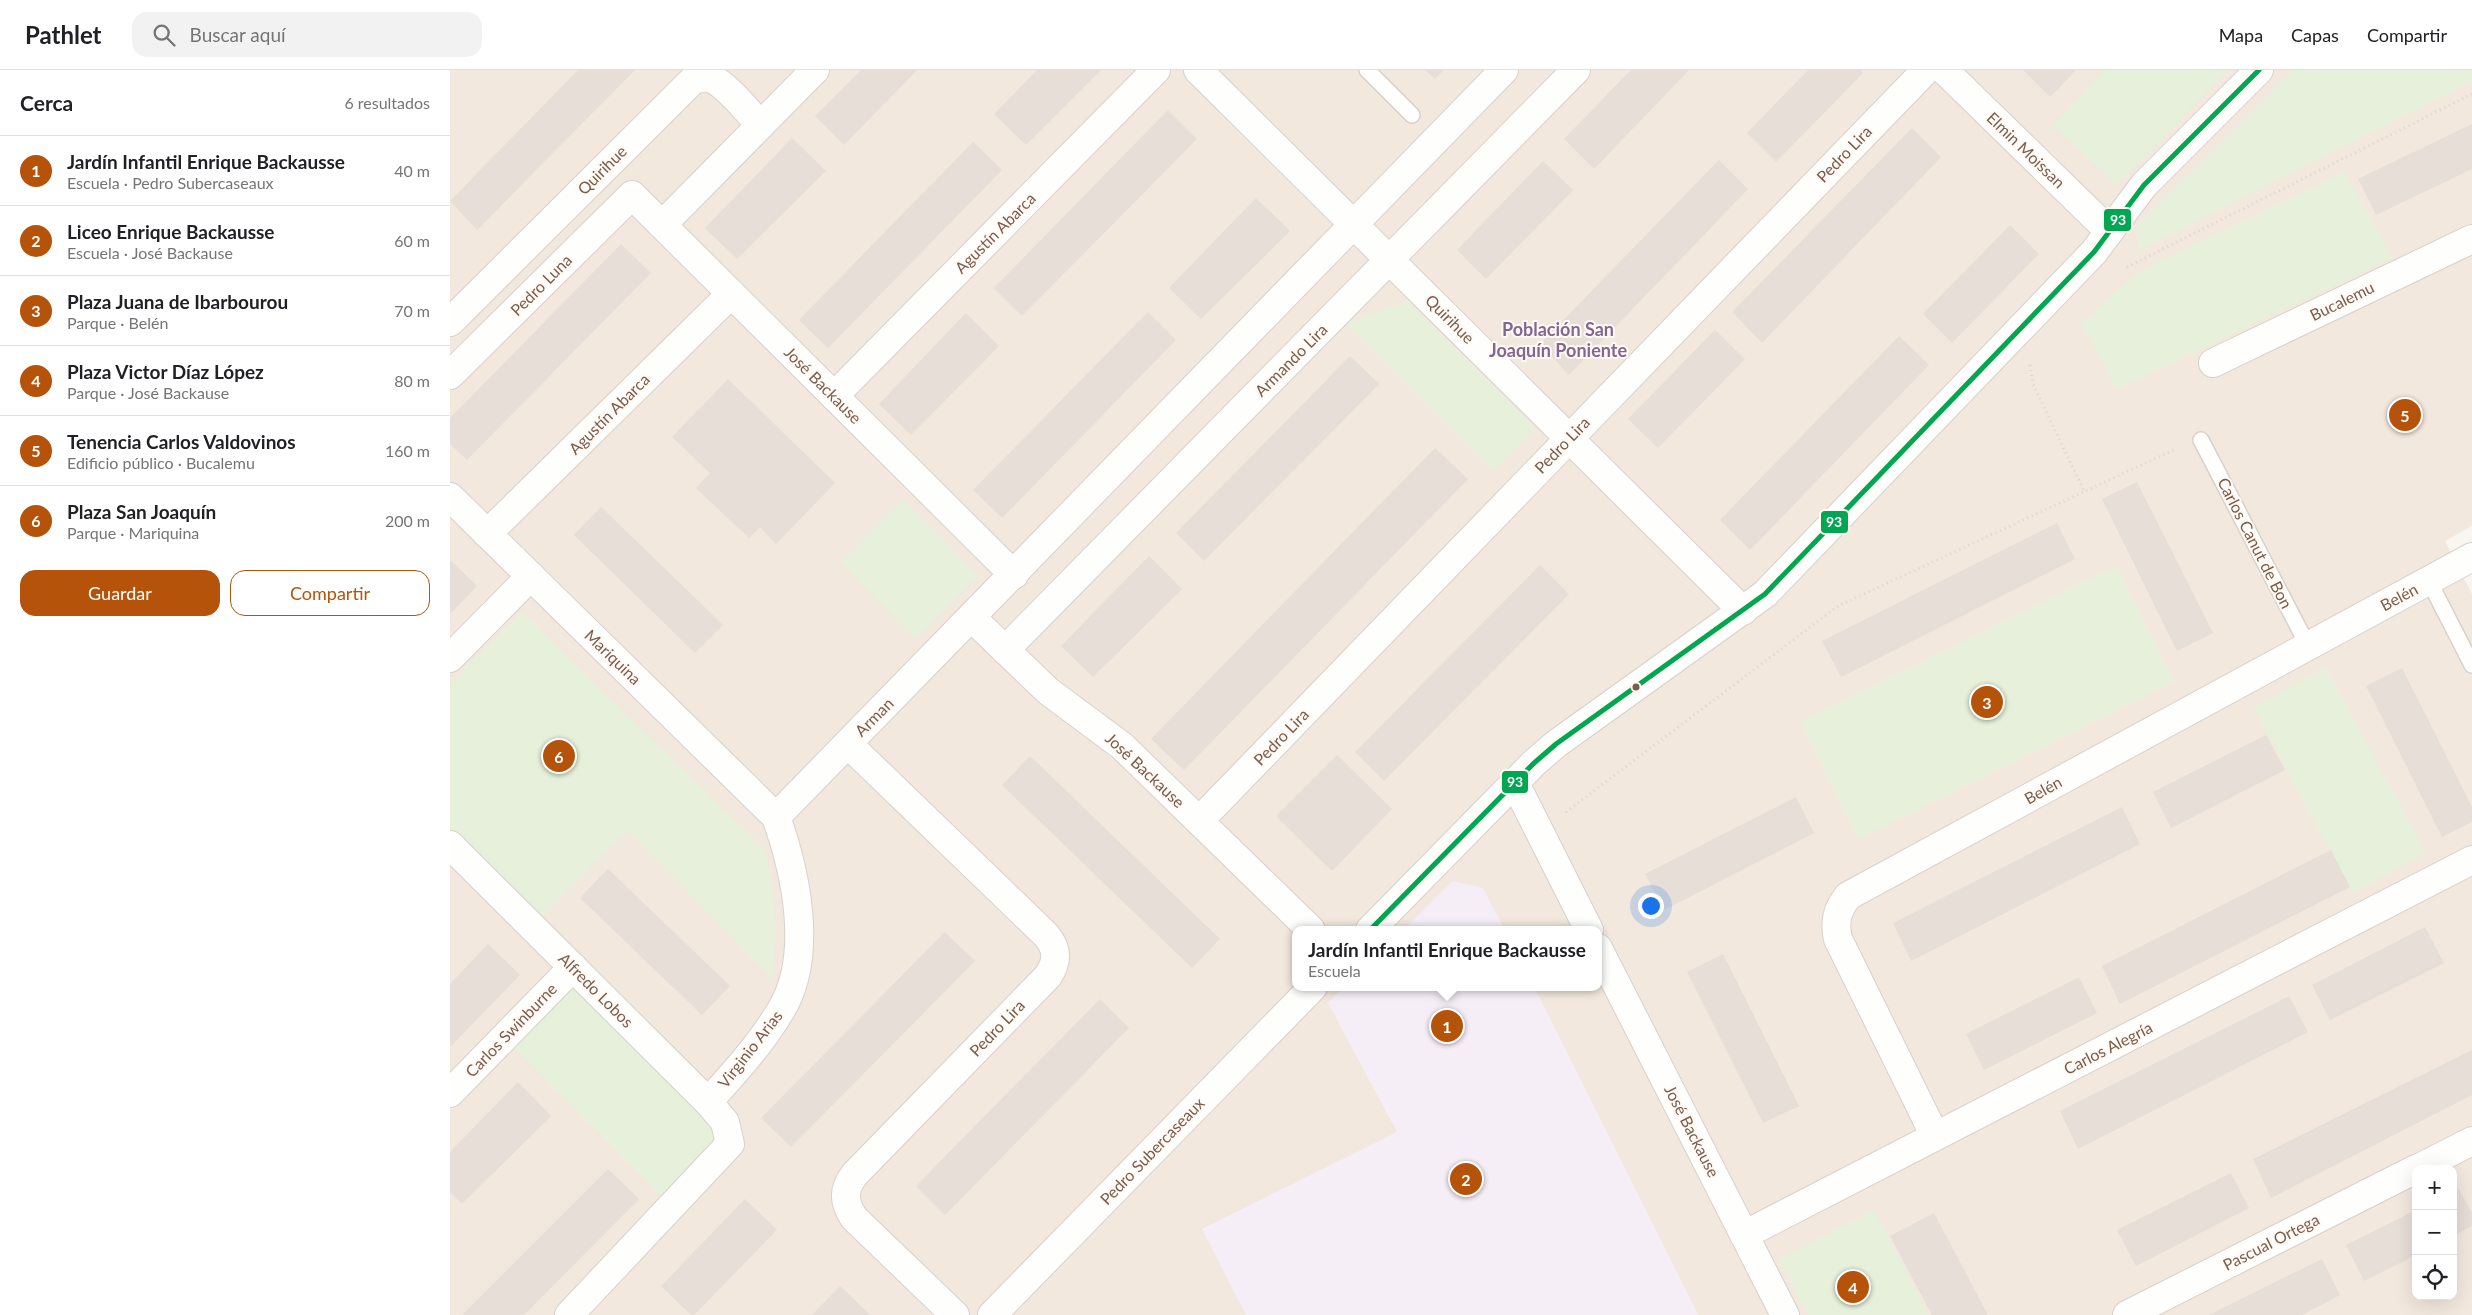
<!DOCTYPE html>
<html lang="es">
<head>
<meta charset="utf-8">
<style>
  :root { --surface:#fff; --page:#f2f2f2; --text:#202124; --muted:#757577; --line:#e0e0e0; --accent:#b45309 }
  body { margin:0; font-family:Lato,sans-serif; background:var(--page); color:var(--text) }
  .controls { position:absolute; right:15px; bottom:15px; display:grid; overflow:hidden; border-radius:10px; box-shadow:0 5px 20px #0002 }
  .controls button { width:45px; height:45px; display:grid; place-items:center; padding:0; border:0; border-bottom:1px solid var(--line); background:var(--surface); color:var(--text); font:25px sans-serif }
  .you { position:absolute; left:1200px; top:835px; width:18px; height:18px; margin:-12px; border:4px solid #fff; border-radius:50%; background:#1a73e8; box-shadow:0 0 0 8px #1a73e833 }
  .badge { display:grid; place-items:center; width:32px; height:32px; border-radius:50%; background:var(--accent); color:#fff; font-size:16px; font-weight:700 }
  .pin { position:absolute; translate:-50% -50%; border:2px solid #fff; box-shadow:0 1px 5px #0006 }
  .popup { position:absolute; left:842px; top:856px; width:310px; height:65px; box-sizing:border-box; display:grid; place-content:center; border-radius:10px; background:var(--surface); filter:drop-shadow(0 1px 4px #0005); font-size:16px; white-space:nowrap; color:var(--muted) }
  .popup b { font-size:19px; color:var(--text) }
  .popup::after { content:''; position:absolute; left:50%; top:100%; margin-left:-10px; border:10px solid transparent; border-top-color:var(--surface) }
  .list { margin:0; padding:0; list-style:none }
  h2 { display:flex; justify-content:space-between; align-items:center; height:65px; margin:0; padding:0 20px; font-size:21px }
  h2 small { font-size:16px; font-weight:400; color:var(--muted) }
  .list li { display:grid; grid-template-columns:32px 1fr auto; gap:15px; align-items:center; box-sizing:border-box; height:70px; padding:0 20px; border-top:1px solid var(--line) }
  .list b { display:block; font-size:19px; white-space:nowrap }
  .list p { margin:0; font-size:16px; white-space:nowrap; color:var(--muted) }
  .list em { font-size:16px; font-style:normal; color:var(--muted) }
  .actions { display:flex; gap:10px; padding:15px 20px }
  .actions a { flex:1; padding:11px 0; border:1px solid var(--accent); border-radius:15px; text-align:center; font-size:18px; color:var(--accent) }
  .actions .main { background:var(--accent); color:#fff }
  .icon { flex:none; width:28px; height:28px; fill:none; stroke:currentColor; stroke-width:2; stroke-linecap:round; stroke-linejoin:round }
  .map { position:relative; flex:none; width:2022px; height:1245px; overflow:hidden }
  header { display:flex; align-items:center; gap:30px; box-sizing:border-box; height:70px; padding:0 25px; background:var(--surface); border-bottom:1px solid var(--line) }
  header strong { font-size:24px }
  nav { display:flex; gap:28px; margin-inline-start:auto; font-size:18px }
  .search { width:350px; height:45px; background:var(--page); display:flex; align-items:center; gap:12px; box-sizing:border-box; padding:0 18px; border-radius:15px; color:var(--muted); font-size:19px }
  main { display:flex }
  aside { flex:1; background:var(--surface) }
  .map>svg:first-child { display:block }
  .residential { fill:#f2e8de; fill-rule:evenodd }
  .education { fill:#f6eef6 }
  .green { fill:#e7f0db }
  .building { fill:#e6ded7 }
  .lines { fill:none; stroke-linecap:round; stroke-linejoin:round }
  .lane-casing { stroke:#d7d1cb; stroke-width:18 }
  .street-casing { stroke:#d7d1cb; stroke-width:30 }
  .path { stroke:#dcd5d0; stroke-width:3; stroke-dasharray:1 4; stroke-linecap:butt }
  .lane { stroke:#fefefd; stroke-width:15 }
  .street { stroke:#fefefd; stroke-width:28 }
  .bus-1-casing { stroke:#fffaf3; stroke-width:9 }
  .bus-1 { stroke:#00a651; stroke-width:5 }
  .bus-dot { fill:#7a5c4d; stroke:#fffaf3; stroke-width:2 }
  .labels { text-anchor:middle; stroke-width:4; stroke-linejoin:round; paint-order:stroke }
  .street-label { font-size:16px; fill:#7a5c4d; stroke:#fffaf3 }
  .neighbourhood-label { font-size:18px; font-weight:bold; fill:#846695; stroke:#fffaf3 }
  .line-badge { stroke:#fffaf3; stroke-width:2 }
  .badge-label { font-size:14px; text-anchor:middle; font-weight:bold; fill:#fff }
</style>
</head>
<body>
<header>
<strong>Pathlet</strong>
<div class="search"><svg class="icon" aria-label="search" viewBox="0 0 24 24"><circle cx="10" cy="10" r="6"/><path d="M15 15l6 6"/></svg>Buscar aquí</div>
<nav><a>Mapa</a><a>Capas</a><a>Compartir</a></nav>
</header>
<main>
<aside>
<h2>Cerca<small>6 resultados</small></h2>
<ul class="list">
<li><span class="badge">1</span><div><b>Jardín Infantil Enrique Backausse</b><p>Escuela · Pedro Subercaseaux</p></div><em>40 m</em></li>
<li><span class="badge">2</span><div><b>Liceo Enrique Backausse</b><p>Escuela · José Backause</p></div><em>60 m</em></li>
<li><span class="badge">3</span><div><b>Plaza Juana de Ibarbourou</b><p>Parque · Belén</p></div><em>70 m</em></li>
<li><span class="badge">4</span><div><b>Plaza Victor Díaz López</b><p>Parque · José Backause</p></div><em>80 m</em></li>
<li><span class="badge">5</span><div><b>Tenencia Carlos Valdovinos</b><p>Edificio público · Bucalemu</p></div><em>160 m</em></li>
<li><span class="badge">6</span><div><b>Plaza San Joaquín</b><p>Parque · Mariquina</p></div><em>200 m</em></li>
</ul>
<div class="actions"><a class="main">Guardar</a><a>Compartir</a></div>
</aside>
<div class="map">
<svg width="2022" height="1245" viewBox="0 0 2022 1245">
  <rect width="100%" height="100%" fill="#f9f5f0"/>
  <path class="residential" d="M0,0H2022V456L1995,471L2022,524V1245H0ZM846,860H1148V917H846ZM1966,1099H2003V1226H1966Z"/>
  <g class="education">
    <path d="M1003,811L1033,818L1055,860H953Z"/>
    <path d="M894,917H1084L1248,1245H796L752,1159L947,1062L878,933Z"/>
  </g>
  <g class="green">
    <path d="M1654,0H1778L1667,116L1602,55Z"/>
    <path d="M1843,0H2022V11L1689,181L1686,156Z"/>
    <path d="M1894,102L1943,188L1667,319L1631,254L1684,204Z"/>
    <path d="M957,231L1085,358L1043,401L895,253Z"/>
    <path d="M454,429L529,506L465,569L390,492Z"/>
    <path d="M1666,496L1724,612L1409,769L1350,652Z"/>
    <path d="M72,542L316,781C325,824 328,866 322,909L178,760L92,847L0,758V613Z"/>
    <path d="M1876,598L1976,783L1903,823L1803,637Z"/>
    <path d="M127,911L279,1058L211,1127L62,976Z"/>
    <path d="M1424,1140L1478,1245H1358L1329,1189Z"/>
  </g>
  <g class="building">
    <path d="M128,0H185L27,160L0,131Z"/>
    <path d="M411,0H467L394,75L365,46Z"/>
    <path d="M587,0H651L576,75L544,44Z"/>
    <path d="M975,0H994L985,9Z"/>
    <path d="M1181,0H1239L1144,99L1114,69Z"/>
    <path d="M1358,0H1410L1413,3L1326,92L1297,63Z"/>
    <path d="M1573,0H1626L1600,27Z"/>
    <path d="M718,40L747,69L572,246L544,218Z"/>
    <path d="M2022,54V99L1926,145L1908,109Z"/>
    <path d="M1462,58L1491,87L1312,273L1282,242Z"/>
    <path d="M342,68L376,101L287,189L255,158Z"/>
    <path d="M523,72L552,100L378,278L349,250Z"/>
    <path d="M1269,90L1298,119L1119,305L1090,274Z"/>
    <path d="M1093,91L1123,120L1036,209L1007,180Z"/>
    <path d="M806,128L840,161L751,249L719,218Z"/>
    <path d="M1560,155L1589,184L1502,273L1473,244Z"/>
    <path d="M171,174L201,203L17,390L0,374V348Z"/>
    <path d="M698,242L726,270L552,448L523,420Z"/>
    <path d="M516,243L549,276L461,365L429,334Z"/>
    <path d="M1265,260L1295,289L1208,378L1178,349Z"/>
    <path d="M1449,266L1479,295L1300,480L1270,450Z"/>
    <path d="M900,286L929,314L754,491L726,463Z"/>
    <path d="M278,309L385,413L326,474L310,457L299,468L246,418L260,403L222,367Z"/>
    <path d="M985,378L1018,409L734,700L701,669Z"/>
    <path d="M1687,412L1763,563L1727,581L1652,429Z"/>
    <path d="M151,437L273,555L245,583L124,465Z"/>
    <path d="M1607,453L1625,489L1391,607L1372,571Z"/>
    <path d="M699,486L732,519L643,607L611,576Z"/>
    <path d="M0,490L27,516L0,544Z"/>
    <path d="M1090,495L1119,524L934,711L905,682Z"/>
    <path d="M1952,598L2022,737V752L1992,767L1916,616Z"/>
    <path d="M1816,665L1835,700L1721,758L1703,722Z"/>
    <path d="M887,685L942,739L882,801L826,746Z"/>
    <path d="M580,686L770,869L742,898L552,715Z"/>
    <path d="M1346,727L1364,763L1214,840L1195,804Z"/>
    <path d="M1672,737L1690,774L1461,891L1443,853Z"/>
    <path d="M1881,780L1900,817L1670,934L1652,896Z"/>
    <path d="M158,799L280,916L252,945L130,828Z"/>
    <path d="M1975,857L1994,893L1880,950L1862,915Z"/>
    <path d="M495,862L525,891L341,1077L311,1048Z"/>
    <path d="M38,874L70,905L0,977V914Z"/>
    <path d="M1273,884L1349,1036L1313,1053L1237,902Z"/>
    <path d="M1629,907L1647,943L1534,1000L1516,964Z"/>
    <path d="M1839,926L1858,962L1628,1079L1610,1041Z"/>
    <path d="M650,929L679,958L495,1145L466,1116Z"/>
    <path d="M2022,980V1025L1821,1128L1803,1089Z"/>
    <path d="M68,1012L101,1046L12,1134L0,1122V1082Z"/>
    <path d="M158,1099L189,1129L74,1245H12Z"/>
    <path d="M1781,1103L1799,1138L1686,1196L1667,1160Z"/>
    <path d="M2009,1119L2022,1143V1156L2003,1166V1122Z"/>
    <path d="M295,1129L327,1160L244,1245H241L211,1216Z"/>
    <path d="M1966,1140V1185L1914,1211L1896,1175Z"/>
    <path d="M1484,1143L1538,1245H1482L1440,1166Z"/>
    <path d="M1872,1189L1890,1225L1852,1245H1759Z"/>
    <path d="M390,1216L420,1245H362Z"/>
  </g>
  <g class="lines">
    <defs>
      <g id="lane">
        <path d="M917,0L962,45"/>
        <path d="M1751,370L1858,576"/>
        <path d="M1979,511L2022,595"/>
      </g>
      <g id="street">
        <path d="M748,0L1293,541"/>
        <path d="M1494,0L1658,160"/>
        <path d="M212,155L365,0"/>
        <path d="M0,252L243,10C249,8 255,7 262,9C277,15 299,43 310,55"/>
        <path d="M1763,293L2022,169"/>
        <path d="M0,305L182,125L564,505"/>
        <path d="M384,326L706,0"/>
        <path d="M0,427L326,747C346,803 364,886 331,940C311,974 284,1003 258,1032"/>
        <path d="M37,464L281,224"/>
        <path d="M522,548L598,621L672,676L861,860"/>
        <path d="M555,580L1126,0"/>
        <path d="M0,588L81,506"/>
        <path d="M398,674L596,865C608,879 608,891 598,906L405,1104C393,1119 393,1131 404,1148L505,1245"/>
        <path d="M1065,713L1139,860"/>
        <path d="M326,747L1054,0"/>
        <path d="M749,751L1476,0"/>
        <path d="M0,775L258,1032L275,1052L280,1074L119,1245"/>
        <path d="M920,860L1083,694L1106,674L1315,524L1644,182L1694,115L1809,0"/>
        <path d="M1148,878L1335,1245"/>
        <path d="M0,1023L123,897"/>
        <path d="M1485,1066L1388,869C1384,852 1387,840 1398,826L2022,487"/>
        <path d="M1967,1099L2022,1071"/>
        <path d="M1294,1165L2022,790"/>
        <path d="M542,1245L863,917"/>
        <path d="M1677,1245L1966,1099"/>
      </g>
    </defs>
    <use href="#lane" class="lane-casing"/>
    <use href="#street" class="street-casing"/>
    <g class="path">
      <path d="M1677,197L2022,24"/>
      <path d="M1580,295L1583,314L1634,421"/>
      <path d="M1116,742L1388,536L1726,379"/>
    </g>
    <use href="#lane" class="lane"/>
    <use href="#street" class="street"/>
    <defs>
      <path id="bus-1" d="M920,860L1083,694L1106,674L1315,524L1644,182L1694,115L1809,0"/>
    </defs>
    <use href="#bus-1" class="bus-1-casing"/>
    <use href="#bus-1" class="bus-1"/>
  </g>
  <circle class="bus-dot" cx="1186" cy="617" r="4.5"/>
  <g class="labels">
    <g class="street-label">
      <text transform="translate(1576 80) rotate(44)" y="6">Elmin Moissan</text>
      <text transform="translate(1394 84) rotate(-46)" y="6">Pedro Lira</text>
      <text transform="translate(152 100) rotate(-45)" y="6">Quirihue</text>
      <text transform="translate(545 163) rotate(-45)" y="6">Agustín Abarca</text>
      <text transform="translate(91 215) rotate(-45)" y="6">Pedro Luna</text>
      <text transform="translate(1892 231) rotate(-26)" y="6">Bucalemu</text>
      <text transform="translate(1000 249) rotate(45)" y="6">Quirihue</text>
      <text transform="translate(841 290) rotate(-45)" y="6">Armando Lira</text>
      <text transform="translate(373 315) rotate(45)" y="6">José Backause</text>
      <text transform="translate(159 344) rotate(-45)" y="6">Agustín Abarca</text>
      <text transform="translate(1112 375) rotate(-46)" y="6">Pedro Lira</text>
      <text transform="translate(1805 473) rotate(63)" y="6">Carlos Canut de Bon</text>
      <text transform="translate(1949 527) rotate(-28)" y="6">Belén</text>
      <text transform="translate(163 587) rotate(44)" y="6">Mariquina</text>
      <text transform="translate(424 647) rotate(-45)" y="6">Arman</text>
      <text transform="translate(831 667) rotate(-46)" y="6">Pedro Lira</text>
      <text transform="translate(695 700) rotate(43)" y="6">José Backause</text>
      <text transform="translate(1593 720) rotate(-29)" y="6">Belén</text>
      <text transform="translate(146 920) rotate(45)" y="6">Alfredo Lobos</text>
      <text transform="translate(547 958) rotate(-46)" y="6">Pedro Lira</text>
      <text transform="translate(61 960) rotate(-46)" y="6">Carlos Swinburne</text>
      <text transform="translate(1658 978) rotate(-27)" y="6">Carlos Alegría</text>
      <text transform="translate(300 979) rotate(-52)" y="6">Virginio Arias</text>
      <text transform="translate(1242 1061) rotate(63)" y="6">José Backause</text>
      <text transform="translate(702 1081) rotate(-46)" y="6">Pedro Subercaseaux</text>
      <text transform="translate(1821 1172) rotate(-27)" y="6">Pascual Ortega</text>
    </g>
    <g class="neighbourhood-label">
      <text x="1108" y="266">Población San<tspan x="1108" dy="21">Joaquín Poniente</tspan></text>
    </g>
  </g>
  <g class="line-badge">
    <rect x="1653" y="138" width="29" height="24" rx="5" fill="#00a651"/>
    <rect x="1370" y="440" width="29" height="24" rx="5" fill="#00a651"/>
    <rect x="1051" y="700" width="28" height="24" rx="5" fill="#00a651"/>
  </g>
  <g class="badge-label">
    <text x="1668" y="155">93</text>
    <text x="1384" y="457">93</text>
    <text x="1065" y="717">93</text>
  </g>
</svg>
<div class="controls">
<button>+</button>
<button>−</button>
<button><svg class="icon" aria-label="locate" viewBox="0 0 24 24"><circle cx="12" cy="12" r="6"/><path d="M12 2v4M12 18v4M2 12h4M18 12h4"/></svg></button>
</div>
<div class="you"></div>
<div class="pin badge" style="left:997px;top:956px">1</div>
<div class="popup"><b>Jardín Infantil Enrique Backausse</b>Escuela</div>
<div class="pin badge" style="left:1016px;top:1109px">2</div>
<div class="pin badge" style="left:1537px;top:632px">3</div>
<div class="pin badge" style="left:1403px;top:1217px">4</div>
<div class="pin badge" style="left:1955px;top:345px">5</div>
<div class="pin badge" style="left:109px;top:686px">6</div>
</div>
</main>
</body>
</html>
